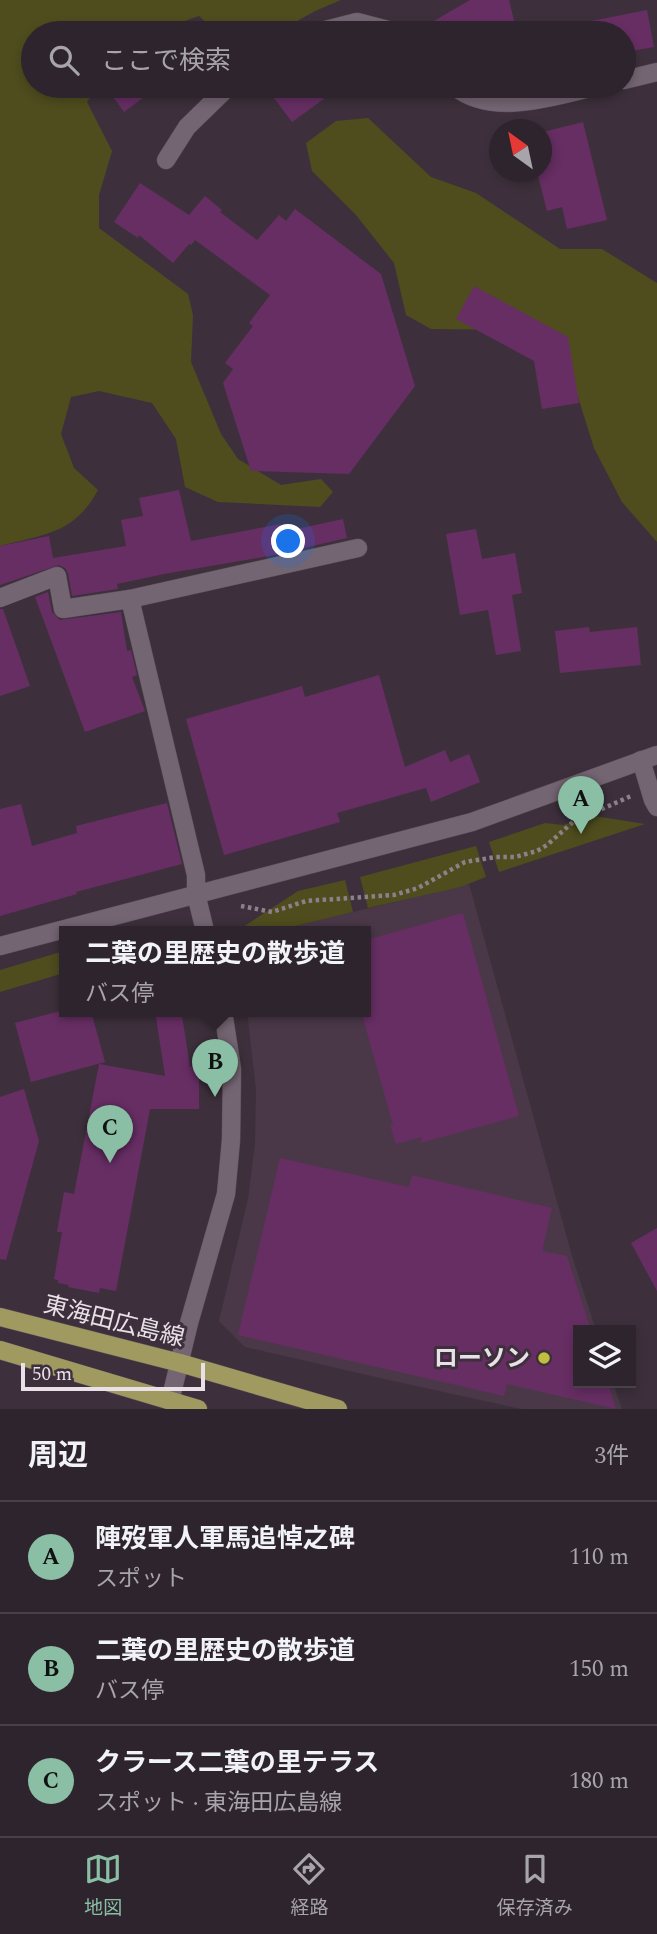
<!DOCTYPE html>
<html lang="ja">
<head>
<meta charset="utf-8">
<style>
  :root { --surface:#2e242d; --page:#3a3039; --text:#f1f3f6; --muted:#a7a4aa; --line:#494149; --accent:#8abfa5 }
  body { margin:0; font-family:Spectral,"Noto Sans JP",serif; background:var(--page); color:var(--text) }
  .controls { position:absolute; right:21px; bottom:21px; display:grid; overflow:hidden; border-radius:0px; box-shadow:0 4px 10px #0003 }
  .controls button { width:63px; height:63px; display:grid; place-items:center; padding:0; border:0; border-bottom:2px solid var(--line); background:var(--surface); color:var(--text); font:35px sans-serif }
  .compass { position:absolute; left:489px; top:119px; width:63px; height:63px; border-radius:50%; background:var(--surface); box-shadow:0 4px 10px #0003; rotate:327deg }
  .scale { position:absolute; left:21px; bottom:18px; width:184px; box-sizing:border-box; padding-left:7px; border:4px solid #e9e0e8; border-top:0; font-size:19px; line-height:24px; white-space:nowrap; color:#e9e0e8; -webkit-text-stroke:5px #3d303c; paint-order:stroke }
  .you { position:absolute; left:289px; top:542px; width:24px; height:24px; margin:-18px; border:5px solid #fff; border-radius:50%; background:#1a73e8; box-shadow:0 0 0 10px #1a73e833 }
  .badge { display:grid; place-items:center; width:46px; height:46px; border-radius:50%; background:var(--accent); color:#111; font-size:23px; font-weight:700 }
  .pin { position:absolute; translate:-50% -58px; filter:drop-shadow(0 2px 4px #0008) }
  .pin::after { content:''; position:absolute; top:37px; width:24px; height:21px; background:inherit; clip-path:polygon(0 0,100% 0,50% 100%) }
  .popup { position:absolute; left:59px; top:926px; width:312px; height:91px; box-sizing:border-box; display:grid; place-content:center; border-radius:0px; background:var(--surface); filter:drop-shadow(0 2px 5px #0005); font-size:23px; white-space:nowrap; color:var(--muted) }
  .popup b { font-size:26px; color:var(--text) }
  .popup::after { content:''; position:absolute; left:50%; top:100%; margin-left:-14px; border:14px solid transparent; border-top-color:var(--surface) }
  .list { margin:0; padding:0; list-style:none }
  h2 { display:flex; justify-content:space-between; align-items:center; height:91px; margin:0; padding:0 28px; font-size:30px }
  h2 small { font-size:23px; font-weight:400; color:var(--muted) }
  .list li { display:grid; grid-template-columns:46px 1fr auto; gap:21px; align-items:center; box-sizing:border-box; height:112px; padding:0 28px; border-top:2px solid var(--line) }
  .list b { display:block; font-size:26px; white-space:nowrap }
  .list p { margin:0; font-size:23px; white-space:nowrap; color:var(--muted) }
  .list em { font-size:23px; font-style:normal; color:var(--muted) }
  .icon { flex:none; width:38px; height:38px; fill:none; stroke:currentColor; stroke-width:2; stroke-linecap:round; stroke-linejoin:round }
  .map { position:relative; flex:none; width:657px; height:1409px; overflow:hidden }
  .search { position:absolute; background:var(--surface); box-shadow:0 4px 10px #0003; left:21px; right:21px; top:21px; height:77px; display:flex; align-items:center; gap:18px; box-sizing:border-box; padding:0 24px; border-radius:38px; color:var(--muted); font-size:26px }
  .sheet { height:427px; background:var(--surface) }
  nav { display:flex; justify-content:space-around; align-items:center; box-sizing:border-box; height:98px; border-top:2px solid var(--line); background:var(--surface); font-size:19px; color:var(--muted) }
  nav a { display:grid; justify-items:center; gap:4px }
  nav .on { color:var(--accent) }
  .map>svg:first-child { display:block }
  .built { fill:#4a3848 }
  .green { fill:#4f4d1e }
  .building { fill:#672e64 }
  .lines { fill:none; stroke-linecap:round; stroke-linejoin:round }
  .minor-casing { stroke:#5b4f5a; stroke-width:19 }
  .major-casing { stroke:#5b4f5a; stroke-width:19 }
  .path { stroke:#8c818b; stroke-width:4.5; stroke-dasharray:3.5 3.5; stroke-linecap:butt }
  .minor { stroke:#746572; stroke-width:18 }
  .major { stroke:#a09960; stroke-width:18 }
  .poi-dot { fill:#c1bd40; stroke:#3d303c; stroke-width:2.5 }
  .labels { text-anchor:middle; stroke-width:6; stroke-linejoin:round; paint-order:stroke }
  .street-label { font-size:24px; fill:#e9e0e8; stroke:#3d303c }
  .poi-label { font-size:24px; font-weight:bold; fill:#e9e0e8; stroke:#3d303c; text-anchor:end }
</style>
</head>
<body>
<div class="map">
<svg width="657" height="1409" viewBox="0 0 657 1409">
  <rect width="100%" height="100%" fill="#3d303c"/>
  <path class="built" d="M469,884L572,1256L596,1330H578V1383H613L622,1409H521L380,1378L245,1347L219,1321L248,1199L255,1144L256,1090L247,1011H366V931H275Z"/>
  <g class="green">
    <path d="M0,0H341L315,11L276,33H217L199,16L170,26L160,33H33V86H98L87,102L112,151L99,195V228L188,294L193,315L191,362L221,434L238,459L281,485L321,479L333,492L320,507L218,502L185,487L176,439L152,403L99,391L71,397L61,434L74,468L98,490C74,534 45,534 0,546Z"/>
    <path d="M368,118L431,177L476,193L560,249H602L657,283V542L622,502L594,448L563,349L542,330L431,329L406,315L394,263L356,215L312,171L306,143L336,121Z"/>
    <path d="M594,816L645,824L499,872L489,842L545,823L563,825Z"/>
    <path d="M476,846L486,877L460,887L368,908L360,877Z"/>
    <path d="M345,880L353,912L275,931H237L298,891Z"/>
    <path d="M64,951V973L0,992V970Z"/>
  </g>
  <g class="building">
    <path d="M470,0H509L517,33H413Z"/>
    <path d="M647,10L654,47L626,52L624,33H577L576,24Z"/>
    <path d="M105,86H159L124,112Z"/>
    <path d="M265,86H315L324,99L292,122Z"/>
    <path d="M583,122L607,220L567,229L562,207L547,211L537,172H542V165L551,162L543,132Z"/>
    <path d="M140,183L189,215L205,196L222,210L220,212L257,240L279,215L286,221L295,209L381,274L415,386L349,474L251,471L223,383L233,369L225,363L253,326L249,323L270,295L195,240L191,245L189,244L173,263L139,235L138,238L114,222Z"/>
    <path d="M474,286L568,337L579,403L542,409L534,361L456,319Z"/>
    <path d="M179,490L191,541L281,524L283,532L343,519L347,538L269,556L164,574L117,584L118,589L72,596L68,573L65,568L59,565L0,585V546L49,536L53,558L126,546L121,520L143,516L139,498Z"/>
    <path d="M476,529L482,559L515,553L522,593L512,595L521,651L496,655L488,610L460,615L446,534Z"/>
    <path d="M48,592L52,612L60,620L121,612L127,651L131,650L137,675L132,677L145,711L85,732L35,597Z"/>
    <path d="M0,609H3L30,686L0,696Z"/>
    <path d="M589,627L590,632L637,627L641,665L560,673L555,631Z"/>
    <path d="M379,675L405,767L445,750L450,762L469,754L480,782L431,802L426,788L337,813L340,822L224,855L186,719L302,686L305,697Z"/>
    <path d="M167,803L182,864L76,892L77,894L0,916V809L21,804L32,846L77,833L76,826Z"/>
    <path d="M463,913L519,1116L420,1143L422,1137L396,1144L390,1125H393L361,1011H366V940Z"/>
    <path d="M60,1011H91L105,1062L31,1082L15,1023Z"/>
    <path d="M155,1011H175L176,1016L182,1015L190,1067H199V1109H150L116,1291L100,1288L99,1293L68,1287L69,1285L58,1283V1280L54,1279L62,1232H57L64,1192L74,1194L99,1064L165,1076Z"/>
    <path d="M24,1089L39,1141L6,1260L0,1259V1097Z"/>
    <path d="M280,1158L409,1187L412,1175L552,1208L542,1251L567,1256L591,1330H578V1383H608L616,1409L507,1384L504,1396L238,1335Z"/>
    <path d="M657,1228V1291L631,1243Z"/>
  </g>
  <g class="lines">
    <defs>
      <g id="minor">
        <path d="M314,33L357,22L388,30L392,33"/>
        <path d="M624,80L657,72"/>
        <path d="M454,86C492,118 555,96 598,86"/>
        <path d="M166,160L187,127L229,86"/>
        <path d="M0,598L57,576L63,609L130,599L358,548"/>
        <path d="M130,599L196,875V894L205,931"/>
        <path d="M641,760L653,800L657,807"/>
        <path d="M0,946L472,822L657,755"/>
        <path d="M170,1401L189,1323L226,1194L231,1140L232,1069L223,1011"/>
      </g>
      <g id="major">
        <path d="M0,1317L180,1363L338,1409"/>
        <path d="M0,1350L198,1409"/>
      </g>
    </defs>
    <use href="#minor" class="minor-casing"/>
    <use href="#major" class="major-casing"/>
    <path class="path" d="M241,906L272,912L306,901L394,895L418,888L465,862L496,857H515L537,851L547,845L573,822L631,796"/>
    <use href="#minor" class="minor"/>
    <use href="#major" class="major"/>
  </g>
  <circle class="poi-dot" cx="544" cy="1358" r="7"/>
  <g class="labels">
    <g class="street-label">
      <text transform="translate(114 1321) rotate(14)" y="8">東海田広島線</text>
    </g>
    <g class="poi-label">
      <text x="530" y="1366">ローソン</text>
    </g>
  </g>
</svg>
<div class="controls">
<button><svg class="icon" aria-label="layers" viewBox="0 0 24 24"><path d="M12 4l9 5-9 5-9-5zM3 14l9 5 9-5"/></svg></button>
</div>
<svg class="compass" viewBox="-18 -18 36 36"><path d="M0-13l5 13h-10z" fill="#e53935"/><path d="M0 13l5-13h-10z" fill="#a7a4aa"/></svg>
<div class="scale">50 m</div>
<div class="you"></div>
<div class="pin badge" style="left:581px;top:834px">A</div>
<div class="pin badge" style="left:215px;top:1097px">B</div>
<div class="popup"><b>二葉の里歴史の散歩道</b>バス停</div>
<div class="pin badge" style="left:110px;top:1163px">C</div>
<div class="search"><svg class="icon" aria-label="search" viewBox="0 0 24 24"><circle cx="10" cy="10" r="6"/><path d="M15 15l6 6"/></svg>ここで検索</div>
</div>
<section class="sheet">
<h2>周辺<small>3件</small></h2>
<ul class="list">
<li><span class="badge">A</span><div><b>陣歿軍人軍馬追悼之碑</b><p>スポット</p></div><em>110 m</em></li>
<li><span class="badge">B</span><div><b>二葉の里歴史の散歩道</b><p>バス停</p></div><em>150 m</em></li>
<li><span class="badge">C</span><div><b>クラース二葉の里テラス</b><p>スポット · 東海田広島線</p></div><em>180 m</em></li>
</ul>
</section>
<nav>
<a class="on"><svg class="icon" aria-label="map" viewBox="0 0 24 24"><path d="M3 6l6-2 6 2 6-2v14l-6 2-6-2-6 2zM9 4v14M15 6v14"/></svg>地図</a>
<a><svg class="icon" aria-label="directions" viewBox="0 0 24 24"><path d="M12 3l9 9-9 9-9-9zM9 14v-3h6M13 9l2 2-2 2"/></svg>経路</a>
<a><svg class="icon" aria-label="saved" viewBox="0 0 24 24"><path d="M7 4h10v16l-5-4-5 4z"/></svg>保存済み</a>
</nav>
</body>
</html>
